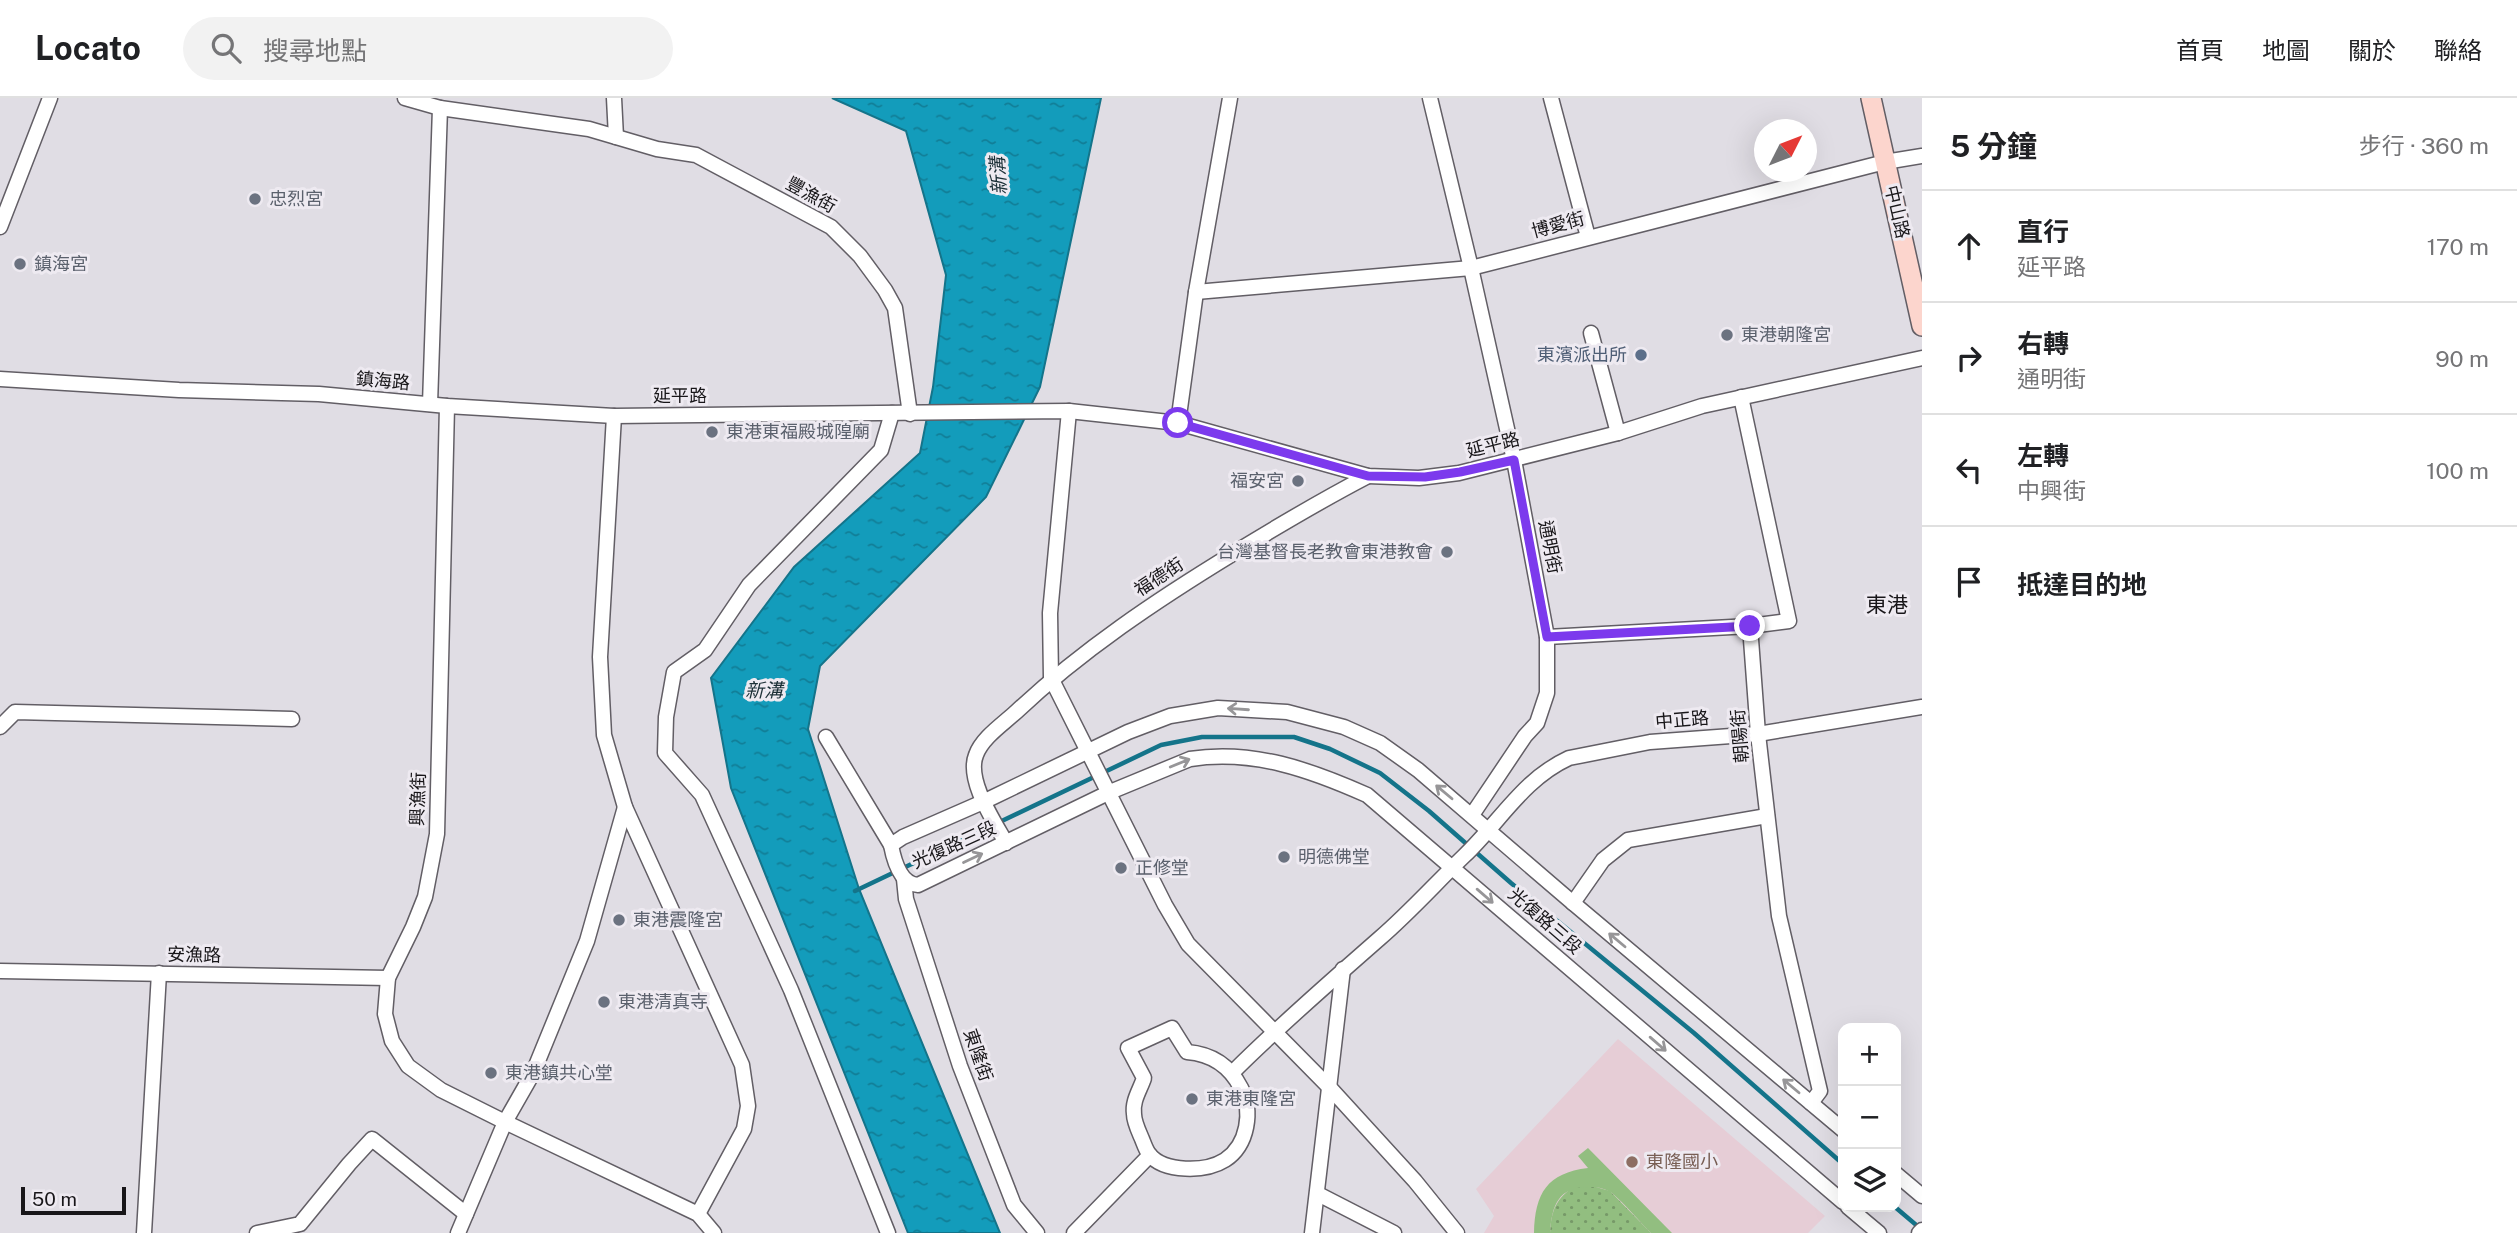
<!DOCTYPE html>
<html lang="zh-TW">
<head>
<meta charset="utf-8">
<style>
  :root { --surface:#fff; --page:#f2f2f2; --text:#202124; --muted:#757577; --line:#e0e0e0 }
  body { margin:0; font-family:"Public Sans","Noto Sans TC",sans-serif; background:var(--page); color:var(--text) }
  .controls { position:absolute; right:21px; bottom:21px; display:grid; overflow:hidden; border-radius:14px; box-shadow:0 7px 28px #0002 }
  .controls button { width:63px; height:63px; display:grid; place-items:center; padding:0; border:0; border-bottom:2px solid var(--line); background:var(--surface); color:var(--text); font:35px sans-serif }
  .compass { position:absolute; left:1754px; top:21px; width:63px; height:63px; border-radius:50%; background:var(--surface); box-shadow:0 7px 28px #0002; rotate:48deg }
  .scale { position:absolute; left:21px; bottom:18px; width:105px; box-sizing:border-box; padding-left:7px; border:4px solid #181619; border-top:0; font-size:19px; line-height:24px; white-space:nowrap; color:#181619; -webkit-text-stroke:5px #eeeaf1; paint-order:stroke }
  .stop { position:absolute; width:21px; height:21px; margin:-16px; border:5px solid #7c3aed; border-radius:50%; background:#fff }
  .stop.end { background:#7c3aed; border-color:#fff; box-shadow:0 2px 7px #0008 }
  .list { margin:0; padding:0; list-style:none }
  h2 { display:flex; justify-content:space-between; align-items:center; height:91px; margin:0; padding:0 28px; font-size:30px }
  h2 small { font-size:23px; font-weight:400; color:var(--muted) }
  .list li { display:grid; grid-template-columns:46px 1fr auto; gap:21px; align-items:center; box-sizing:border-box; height:112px; padding:0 28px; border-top:2px solid var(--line) }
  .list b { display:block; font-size:26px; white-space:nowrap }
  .list p { margin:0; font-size:23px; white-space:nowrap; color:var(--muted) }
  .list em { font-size:23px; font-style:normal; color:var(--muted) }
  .icon { flex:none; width:38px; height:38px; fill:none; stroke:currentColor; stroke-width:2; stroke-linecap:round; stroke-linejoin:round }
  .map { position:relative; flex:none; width:1922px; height:1135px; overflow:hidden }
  header { display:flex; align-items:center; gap:42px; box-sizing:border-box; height:98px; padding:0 35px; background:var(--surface); border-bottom:2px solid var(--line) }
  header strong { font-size:33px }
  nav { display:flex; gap:38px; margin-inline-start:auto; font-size:24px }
  .search { width:490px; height:63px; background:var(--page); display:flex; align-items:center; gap:18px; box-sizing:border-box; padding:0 24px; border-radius:38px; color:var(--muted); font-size:26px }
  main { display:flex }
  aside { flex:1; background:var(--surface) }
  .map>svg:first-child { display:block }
  .education { fill:#e6cdd6 }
  .grass { fill:url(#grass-dots) }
  .garden { fill:#92be80 }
  .water { fill:url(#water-ripples); stroke:#14748a; stroke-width:2 }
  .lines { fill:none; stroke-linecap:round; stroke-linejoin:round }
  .stream { stroke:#14748a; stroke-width:4.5 }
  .street-casing { stroke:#625e65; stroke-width:17 }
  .secondary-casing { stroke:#625e65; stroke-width:22 }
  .street { stroke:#fff; stroke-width:14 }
  .secondary { stroke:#fcd5cd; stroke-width:19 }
  .oneway { stroke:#979698 }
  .route { stroke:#7c3aed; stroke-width:9 }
  .worship-dot { fill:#6b7280; stroke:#eeeaf1; stroke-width:2.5 }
  .service-dot { fill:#5c6f8a; stroke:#eeeaf1; stroke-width:2.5 }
  .education-dot { fill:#8d6e63; stroke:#eeeaf1; stroke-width:2.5 }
  .labels { text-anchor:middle; stroke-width:6; stroke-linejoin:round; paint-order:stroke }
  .street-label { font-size:18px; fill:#181619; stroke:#eeeaf1 }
  .worship-label { font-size:18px; fill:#5b616d; stroke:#eeeaf1; text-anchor:start }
  .service-label { font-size:18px; fill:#4e5e75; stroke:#eeeaf1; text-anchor:end }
  .education-label { font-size:18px; fill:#785e54; stroke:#eeeaf1; text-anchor:start }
  .water-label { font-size:19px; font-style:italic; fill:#1c3037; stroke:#eeeaf1 }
  .quarter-label { font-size:21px; fill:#181619; stroke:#eeeaf1 }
</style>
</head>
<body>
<header>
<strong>Locato</strong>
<div class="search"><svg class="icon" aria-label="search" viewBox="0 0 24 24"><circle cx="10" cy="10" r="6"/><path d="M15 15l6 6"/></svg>搜尋地點</div>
<nav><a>首頁</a><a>地圖</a><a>關於</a><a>聯絡</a></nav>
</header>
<main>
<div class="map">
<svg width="1922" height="1135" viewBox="0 0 1922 1135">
  <defs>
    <pattern id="grass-dots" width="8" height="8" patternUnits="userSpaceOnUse" patternTransform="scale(1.75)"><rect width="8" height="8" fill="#92be80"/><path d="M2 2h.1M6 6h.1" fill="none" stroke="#769968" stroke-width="1.8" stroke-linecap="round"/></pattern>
    <pattern id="water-ripples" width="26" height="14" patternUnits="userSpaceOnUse" patternTransform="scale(1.75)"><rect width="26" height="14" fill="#139cbb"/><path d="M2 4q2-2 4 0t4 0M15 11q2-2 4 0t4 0" fill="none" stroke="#117e97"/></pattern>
  </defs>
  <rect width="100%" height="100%" fill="#e0dde4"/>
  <path class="education" d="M1618,941L1825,1118L1808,1135H1484L1494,1118L1476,1091Z"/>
  <path class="grass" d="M1575,1088L1596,1089L1610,1093L1651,1135H1550C1551,1113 1556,1100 1575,1088Z"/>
  <path class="garden" d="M1588,1050L1672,1135H1651C1638,1122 1626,1107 1612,1095C1606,1091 1598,1089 1591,1089C1559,1088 1552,1106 1550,1135H1534C1535,1095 1547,1075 1588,1070L1578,1058Z"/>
  <path class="water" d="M832,0H1101L1040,289L986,399L820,568L808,631L859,791L1000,1135H908L731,690L711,580L794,469L920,355L933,289L946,177L906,33Z"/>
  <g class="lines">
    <g class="stream">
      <path d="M855,793L1161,647L1202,639H1294L1330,651L1380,675L1429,713L1511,785L1694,935L1843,1066"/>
      <path d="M1895,1109L1921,1131"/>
    </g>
    <defs>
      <g id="street">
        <path d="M405,0L440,10L430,306"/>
        <path d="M614,0L616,39"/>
        <path d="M1430,0L1471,170L1514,362L1547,539V595L1537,625L1525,638L1472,717"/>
        <path d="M1551,0L1588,139"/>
        <path d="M440,10L589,31L657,51L696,57L831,129L860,158L885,192L895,210L910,316"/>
        <path d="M0,129L50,0"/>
        <path d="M1196,194L1471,170L1885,64L1922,58"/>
        <path d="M1591,235L1618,335"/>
        <path d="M0,281L179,292L319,296L447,308L614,318L1069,313L1178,325L1368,378L1419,380L1459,375L1618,335L1702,308L1922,260"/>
        <path d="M1741,299L1789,523L1750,528L1758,636L1779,818L1820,993L1811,1005"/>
        <path d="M447,308L437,736L425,799L413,829L388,880L385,916L392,943L408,968L441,992L505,1024L698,1116L714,1135"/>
        <path d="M1069,313L1050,515L1051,580L1165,807L1188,846L1331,991L1415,1083L1457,1135"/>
        <path d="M614,318L600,559L604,637L625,709L742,967L748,1008L744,1031L698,1116"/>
        <path d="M1178,325L1196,194L1230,0"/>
        <path d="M1547,539L1750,528"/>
        <path d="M0,629L15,614L292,621"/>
        <path d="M826,639L891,747"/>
        <path d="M1006,745C994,723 966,682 976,657C982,640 1003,626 1016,614C1082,552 1157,502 1234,455C1278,428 1322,402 1368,378"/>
        <path d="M904,781L906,801L960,968L1014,1107L1037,1135"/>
        <path d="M1573,805L1603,762L1628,742L1767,718"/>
        <path d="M0,873L388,880"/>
        <path d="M1172,930L1187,954C1212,956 1230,968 1241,990C1253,1013 1248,1047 1225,1062C1206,1074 1164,1075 1149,1056C1146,1052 1144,1046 1142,1041C1139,1034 1134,1024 1134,1016C1132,1003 1140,992 1144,980L1128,950Z"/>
        <path d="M1233,974C1280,927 1330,884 1380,840C1409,815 1436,785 1464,758C1499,725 1523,681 1569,660L1650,644L1758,636L1922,609"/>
        <path d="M1843,1032L1573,805L1418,672L1380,645L1344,629L1287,614L1218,610L1170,618L1128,634L983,704L903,739L891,747C894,763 901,786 918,787L1110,694L1190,661C1253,651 1311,672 1367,697L1843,1104"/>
        <path d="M1896,1076L1922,1098"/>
        <path d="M1318,1096L1394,1135"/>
        <path d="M1848,1109L1879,1135"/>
        <path d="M144,1135L159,875"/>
        <path d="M257,1135L300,1126L349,1066L372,1041L466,1116"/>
        <path d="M458,1135L505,1024L533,975L587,843L625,709"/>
        <path d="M888,1135L791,892L702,697L665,655L666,619L674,574L705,552L749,487L881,352L892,315"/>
        <path d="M1074,1135L1150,1057"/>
        <path d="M1312,1135L1343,871"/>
        <path d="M1919,1135L1922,1132"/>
      </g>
      <path id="secondary" d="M1871,0L1922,228"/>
    </defs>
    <use href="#street" class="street-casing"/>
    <use href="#secondary" class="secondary-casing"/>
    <use href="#street" class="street"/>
    <use href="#secondary" class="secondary"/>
  </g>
  <defs><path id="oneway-shaft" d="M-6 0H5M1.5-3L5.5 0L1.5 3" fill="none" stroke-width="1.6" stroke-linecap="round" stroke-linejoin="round" transform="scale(1.75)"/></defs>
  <g class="oneway">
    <use href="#oneway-shaft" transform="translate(1238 611) rotate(-176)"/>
    <use href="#oneway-shaft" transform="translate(1180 665) rotate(-22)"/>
    <use href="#oneway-shaft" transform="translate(1444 694) rotate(-140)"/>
    <use href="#oneway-shaft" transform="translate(973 760) rotate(-25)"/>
    <use href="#oneway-shaft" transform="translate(1485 798) rotate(41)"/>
    <use href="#oneway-shaft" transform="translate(1617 842) rotate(-140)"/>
    <use href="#oneway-shaft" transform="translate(1658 946) rotate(41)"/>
    <use href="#oneway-shaft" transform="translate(1791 988) rotate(-140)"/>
  </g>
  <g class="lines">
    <path class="route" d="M1178,325L1368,378L1425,379L1460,374L1514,362L1547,539L1750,528"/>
  </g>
  <g class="worship-dot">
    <circle cx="255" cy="101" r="7"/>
    <circle cx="20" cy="166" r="7"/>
    <circle cx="1727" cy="237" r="7"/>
    <circle cx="712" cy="334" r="7"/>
    <circle cx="1298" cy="383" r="7"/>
    <circle cx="1447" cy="454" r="7"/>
    <circle cx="1284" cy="759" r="7"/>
    <circle cx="1121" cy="770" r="7"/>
    <circle cx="619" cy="822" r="7"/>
    <circle cx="604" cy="904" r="7"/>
    <circle cx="491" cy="975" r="7"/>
    <circle cx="1192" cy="1001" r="7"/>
  </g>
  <circle class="service-dot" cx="1641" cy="257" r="7"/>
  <circle class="education-dot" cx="1632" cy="1064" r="7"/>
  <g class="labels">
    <g class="street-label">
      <text transform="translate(811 97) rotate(29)" y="6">豐漁街</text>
      <text transform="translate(1897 114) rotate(77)" y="6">中山路</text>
      <text transform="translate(1558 127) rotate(-15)" y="6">博愛街</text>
      <text transform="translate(383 283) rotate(5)" y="6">鎮海路</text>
      <text x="680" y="304">延平路</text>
      <text transform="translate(1493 347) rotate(-14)" y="6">延平路</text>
      <text transform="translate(1550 449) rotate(79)" y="6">通明街</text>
      <text transform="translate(1159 479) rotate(-33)" y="6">福德街</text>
      <text transform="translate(1682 622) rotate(-5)" y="6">中正路</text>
      <text transform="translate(1740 638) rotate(-95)" y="6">朝陽街</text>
      <text transform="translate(418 701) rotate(-88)" y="6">興漁街</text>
      <text transform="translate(954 747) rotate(-24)" y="6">光復路三段</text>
      <text transform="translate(1545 823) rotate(41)" y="6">光復路三段</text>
      <text transform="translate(194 857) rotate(1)" y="6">安漁路</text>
      <text transform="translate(978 957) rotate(71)" y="6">東隆街</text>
    </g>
    <g class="worship-label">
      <text x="269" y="107">忠烈宮</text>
      <text x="34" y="172">鎮海宮</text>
      <text x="1741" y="243">東港朝隆宮</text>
      <text x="726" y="340">東港東福殿城隍廟</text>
      <text x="1284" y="389" text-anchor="end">福安宮</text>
      <text x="1433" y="460" text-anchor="end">台灣基督長老教會東港教會</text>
      <text x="1298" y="765">明德佛堂</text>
      <text x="1135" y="776">正修堂</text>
      <text x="633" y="828">東港震隆宮</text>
      <text x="618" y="910">東港清真寺</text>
      <text x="505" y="981">東港鎮共心堂</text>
      <text x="1206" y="1007">東港東隆宮</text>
    </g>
    <g class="service-label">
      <text x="1627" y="263">東濱派出所</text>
    </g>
    <g class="education-label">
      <text x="1646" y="1070">東隆國小</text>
    </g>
    <g class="water-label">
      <text transform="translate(998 78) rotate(-94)" y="7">新溝</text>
      <text x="764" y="599">新溝</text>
    </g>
    <g class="quarter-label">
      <text x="1887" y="514">東港</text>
    </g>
  </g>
</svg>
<div class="controls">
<button>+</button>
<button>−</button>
<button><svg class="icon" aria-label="layers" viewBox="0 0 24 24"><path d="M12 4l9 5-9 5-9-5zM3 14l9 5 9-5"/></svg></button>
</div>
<svg class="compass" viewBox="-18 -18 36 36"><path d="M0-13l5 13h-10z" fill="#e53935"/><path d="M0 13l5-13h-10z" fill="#757577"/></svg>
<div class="scale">50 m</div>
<div class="stop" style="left:1178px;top:325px"></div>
<div class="stop end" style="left:1750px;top:528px"></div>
</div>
<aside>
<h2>5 分鐘<small>步行 · 360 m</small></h2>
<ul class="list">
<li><svg class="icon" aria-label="ahead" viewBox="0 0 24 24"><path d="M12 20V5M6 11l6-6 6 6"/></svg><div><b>直行</b><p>延平路</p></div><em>170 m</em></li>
<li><svg class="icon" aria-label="right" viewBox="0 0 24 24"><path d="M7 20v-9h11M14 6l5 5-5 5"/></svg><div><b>右轉</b><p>通明街</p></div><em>90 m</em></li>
<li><svg class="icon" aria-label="left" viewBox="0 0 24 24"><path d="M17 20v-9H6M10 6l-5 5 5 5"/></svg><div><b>左轉</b><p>中興街</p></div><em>100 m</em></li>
<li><svg class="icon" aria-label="arrive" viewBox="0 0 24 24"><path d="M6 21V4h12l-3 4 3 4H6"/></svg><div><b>抵達目的地</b></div></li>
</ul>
</aside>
</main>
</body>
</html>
